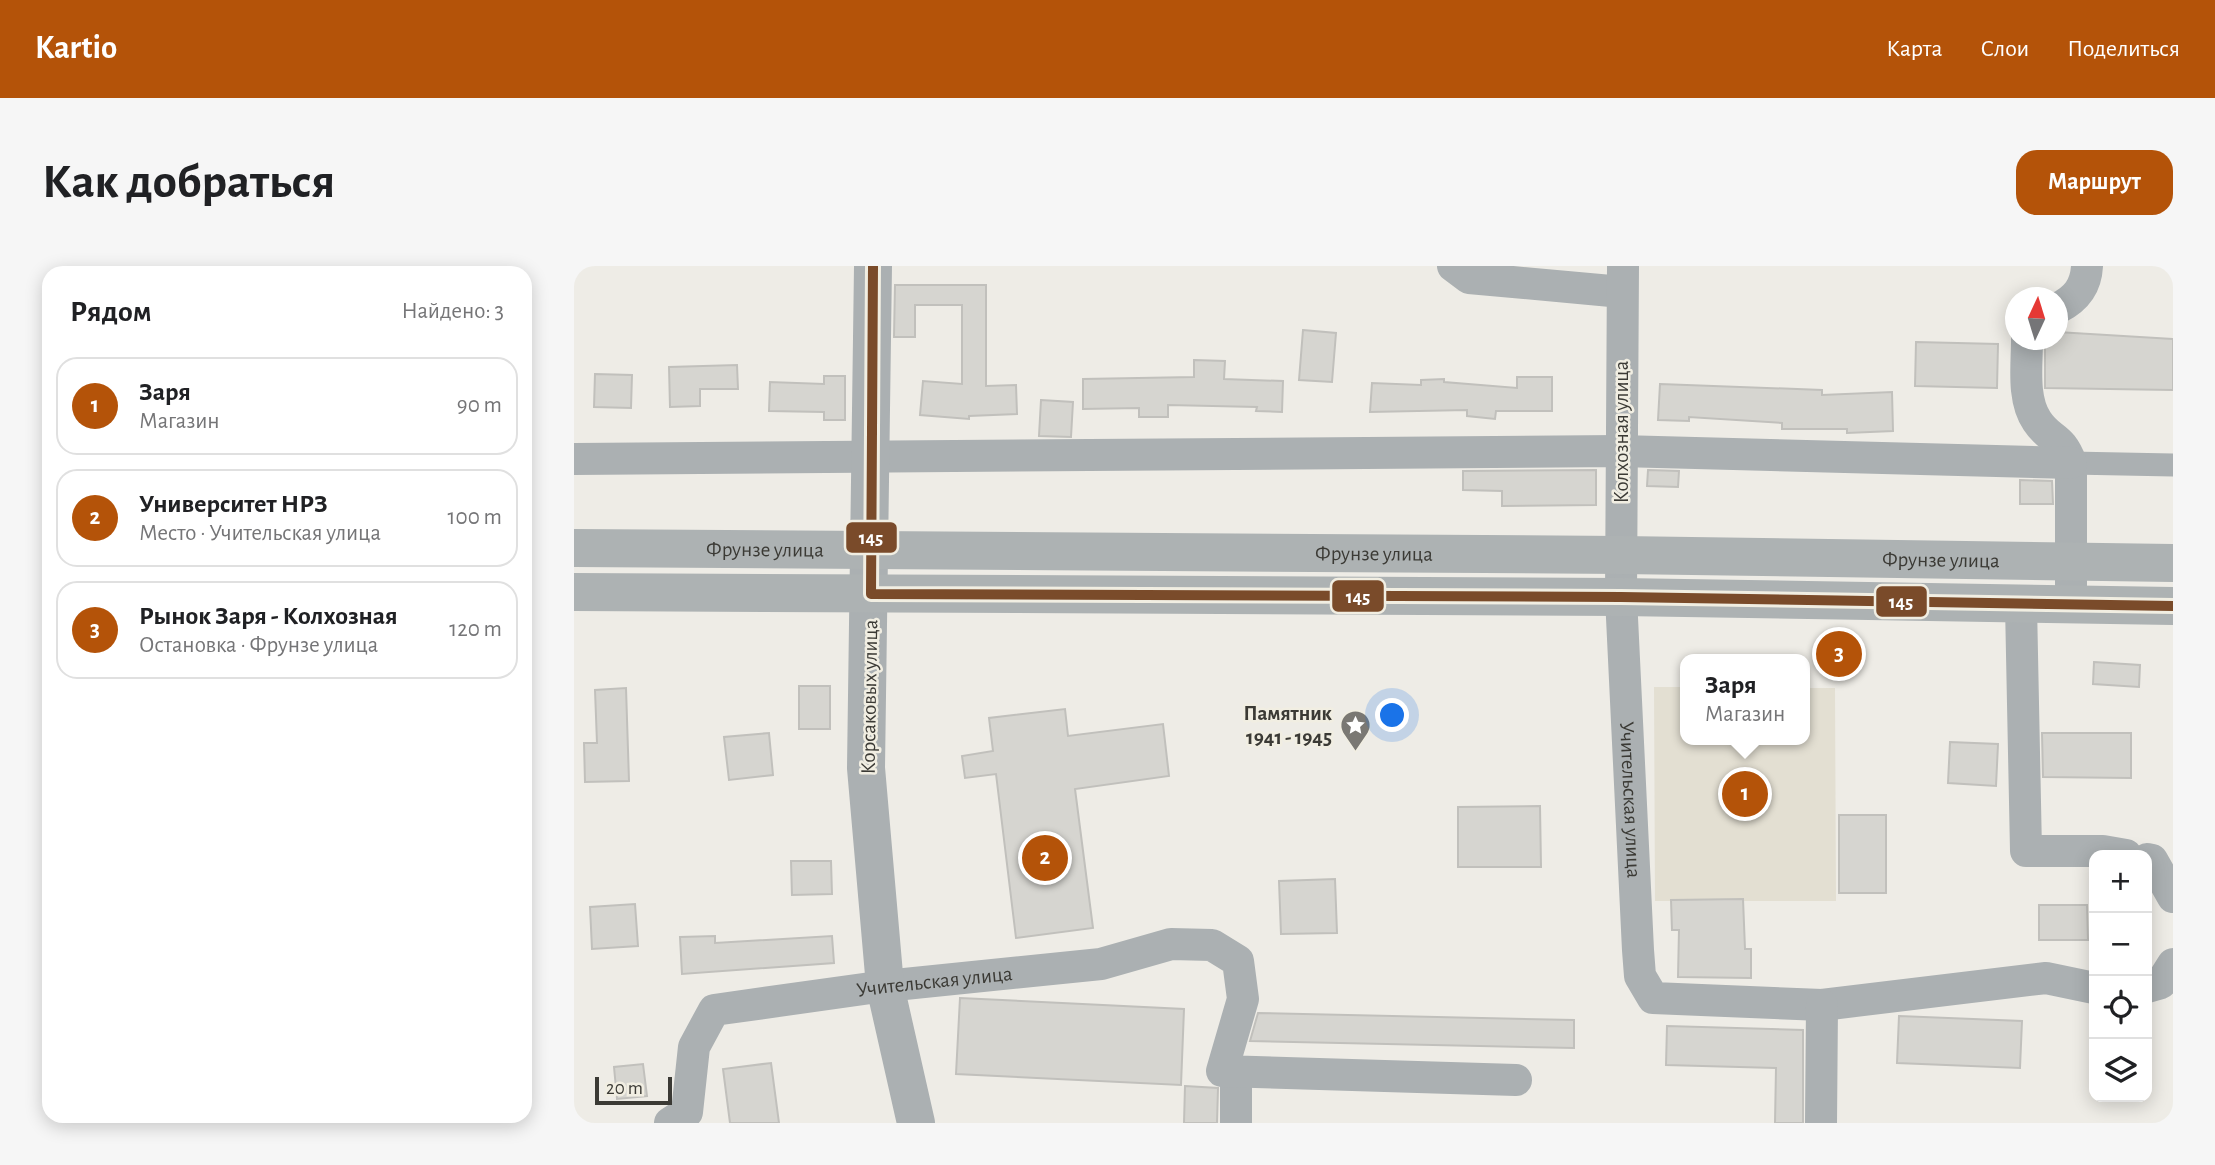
<!DOCTYPE html>
<html lang="ru">
<head>
<meta charset="utf-8">
<style>
  :root { --surface:#fff; --page:#f6f6f6; --text:#202124; --muted:#757577; --line:#e0e0e0; --accent:#b45309 }
  body { margin:0; font-family:"Alegreya Sans",sans-serif; background:var(--page); color:var(--text) }
  .controls { position:absolute; right:21px; bottom:21px; display:grid; overflow:hidden; border-radius:14px; box-shadow:0 4px 18px #0003 }
  .controls button { width:63px; height:63px; display:grid; place-items:center; padding:0; border:0; border-bottom:2px solid var(--line); background:var(--surface); color:var(--text); font:35px sans-serif }
  .compass { position:absolute; left:1431px; top:21px; width:63px; height:63px; border-radius:50%; background:var(--surface); box-shadow:0 4px 18px #0003; rotate:4deg }
  .scale { position:absolute; left:21px; bottom:18px; width:77px; box-sizing:border-box; padding-left:7px; border:4px solid #3b3a35; border-top:0; font-size:19px; line-height:24px; white-space:nowrap; color:#3b3a35; -webkit-text-stroke:5px #f1eee2; paint-order:stroke }
  .you { position:absolute; left:819px; top:450px; width:24px; height:24px; margin:-18px; border:5px solid #fff; border-radius:50%; background:#1a73e8; box-shadow:0 0 0 10px #1a73e833 }
  .badge { display:grid; place-items:center; width:46px; height:46px; border-radius:50%; background:var(--accent); color:#fff; font-size:23px; font-weight:700 }
  .pin { position:absolute; translate:-50% -50%; border:4px solid #fff; box-shadow:0 2px 7px #0006 }
  .popup { position:absolute; left:1106px; top:388px; width:130px; height:91px; box-sizing:border-box; display:grid; place-content:center; border-radius:14px; background:var(--surface); filter:drop-shadow(0 2px 5px #0005); font-size:23px; white-space:nowrap; color:var(--muted) }
  .popup b { font-size:26px; color:var(--text) }
  .popup::after { content:''; position:absolute; left:50%; top:100%; margin-left:-14px; border:14px solid transparent; border-top-color:var(--surface) }
  .list { margin:0; padding:0; list-style:none }
  h2 { display:flex; justify-content:space-between; align-items:center; height:91px; margin:0; padding:0 28px; font-size:30px }
  h2 small { font-size:23px; font-weight:400; color:var(--muted) }
  .list li { display:grid; grid-template-columns:46px 1fr auto; gap:21px; align-items:center; box-sizing:border-box; height:98px; margin:0 14px 14px; padding:0 14px; border:2px solid var(--line); border-radius:21px }
  .list b { display:block; font-size:26px; white-space:nowrap }
  .list p { margin:0; font-size:23px; white-space:nowrap; color:var(--muted) }
  .list em { font-size:23px; font-style:normal; color:var(--muted) }
  .icon { flex:none; width:38px; height:38px; fill:none; stroke:currentColor; stroke-width:2; stroke-linecap:round; stroke-linejoin:round }
  .map { position:relative; flex:none; width:1599px; height:857px; overflow:hidden; border-radius:21px }
  header { display:flex; align-items:center; gap:42px; box-sizing:border-box; height:98px; padding:0 35px; background:var(--accent); color:#fff }
  header strong { font-size:33px }
  nav { display:flex; gap:38px; margin-inline-start:auto; font-size:24px }
  .intro { display:flex; align-items:center; justify-content:space-between; box-sizing:border-box; height:168px; padding:0 42px }
  h1 { margin:0; font-size:49px }
  .button { padding:18px 32px; border-radius:21px; background:var(--accent); color:#fff; font-size:24px; font-weight:700 }
  main { display:flex; gap:42px; padding:0 42px }
  aside { flex:1; background:var(--surface); border-radius:21px; box-shadow:0 4px 18px #0003 }
  .map>svg:first-child { display:block }
  .built { fill:#e3dfd2 }
  .building { fill:#d6d5d0; stroke:#c1c0bc; stroke-width:2 }
  .lines { fill:none; stroke-linecap:round; stroke-linejoin:round }
  .pedestrian { stroke:#abb0b2; stroke-width:23 }
  .minor { stroke:#abb0b2; stroke-width:32 }
  .tertiary { stroke:#abb0b2; stroke-width:38 }
  .primary { stroke:#adb2b3; stroke-width:38 }
  .bus-1-casing { stroke:#f1eee2; stroke-width:16 }
  .bus-1 { stroke:#7a4b2a; stroke-width:10 }
  .labels { text-anchor:middle; stroke-width:5; stroke-linejoin:round; paint-order:stroke }
  .street-label { font-size:21px; fill:#3b3a35; stroke:#f1eee2 }
  .poi-label { font-size:21px; font-weight:bold; fill:#3b3a35; stroke:#f1eee2; text-anchor:end }
  .line-badge { stroke:#f1eee2; stroke-width:2.5 }
  .badge-label { font-size:19px; text-anchor:middle; font-weight:bold; fill:#fff }
</style>
</head>
<body>
<header>
<strong>Kartio</strong>
<nav><a>Карта</a><a>Слои</a><a>Поделиться</a></nav>
</header>
<div class="intro"><h1>Как добраться</h1><a class="button">Маршрут</a></div>
<main>
<aside>
<h2>Рядом<small>Найдено: 3</small></h2>
<ul class="list">
<li><span class="badge">1</span><div><b>Заря</b><p>Магазин</p></div><em>90 m</em></li>
<li><span class="badge">2</span><div><b>Университет НРЗ</b><p>Место · Учительская улица</p></div><em>100 m</em></li>
<li><span class="badge">3</span><div><b>Рынок Заря - Колхозная</b><p>Остановка · Фрунзе улица</p></div><em>120 m</em></li>
</ul>
</aside>
<div class="map">
<svg width="1599" height="857" viewBox="0 0 1599 857">
  <rect width="100%" height="100%" fill="#eeece6"/>
  <path class="built" d="M1080,421H1111L1112,474H1230L1231,422H1261L1262,635H1081Z"/>
  <g class="building">
    <path d="M321,19H412V120L442,119L443,148L395,150V153L346,149L349,115L388,118V39H341V71H320Z"/>
    <path d="M729,64L762,67L758,116L725,114Z"/>
    <path d="M1483,66L1599,73V124L1471,122V74H1483Z"/>
    <path d="M1342,76L1424,78L1423,122L1341,120Z"/>
    <path d="M620,94L651,95L650,113L709,115L708,146L682,145L683,141L594,139V151H565V142L509,143V113L620,111Z"/>
    <path d="M163,99L164,123H126V140L96,141L95,101Z"/>
    <path d="M21,108L58,109L57,142L20,141Z"/>
    <path d="M250,110H271V154H250V146L195,145L196,116L250,118Z"/>
    <path d="M943,111H978V145H922L921,153L893,150V144L796,146L798,117L847,119V114L870,113V116L943,122Z"/>
    <path d="M1086,118L1248,124V129L1318,126L1319,165L1273,167V163H1208V157L1115,151V155L1084,154Z"/>
    <path d="M467,134L499,136L497,171L465,170Z"/>
    <path d="M1022,204V239L928,240V225L889,224V205Z"/>
    <path d="M1074,204L1105,205L1104,221L1073,220Z"/>
    <path d="M1446,214L1478,215L1479,238H1446Z"/>
    <path d="M1520,396L1566,399L1565,421L1519,418Z"/>
    <rect x="225" y="420" width="31" height="43"/>
    <path d="M52,422L55,515L11,516L10,477H23L21,424Z"/>
    <path d="M491,443L494,470L589,458L595,510L501,523L519,662L442,672L422,508L391,512L388,490L419,485L415,452Z"/>
    <path d="M195,467L199,509L155,514L150,471Z"/>
    <path d="M1468,467H1557V512L1469,511Z"/>
    <path d="M1376,476L1424,478L1422,520L1374,517Z"/>
    <path d="M966,540L967,601H884V541Z"/>
    <rect x="1265" y="549" width="47" height="78"/>
    <path d="M217,595H257L258,628L218,629Z"/>
    <path d="M761,613L763,667L707,668L705,615Z"/>
    <path d="M1169,633L1171,683H1177V712L1104,711L1105,664H1098L1097,634Z"/>
    <path d="M61,638L64,680L18,683L16,641Z"/>
    <path d="M1465,639H1513L1514,674H1465Z"/>
    <path d="M141,670V677L258,670L260,697L108,708L106,671Z"/>
    <path d="M386,732L610,743L607,819L382,808Z"/>
    <path d="M684,747L1000,754V782L676,775Z"/>
    <path d="M1325,750L1448,755L1446,802L1323,797Z"/>
    <path d="M1093,760L1229,764V857H1201L1202,802L1092,799Z"/>
    <path d="M197,797L205,857H156L149,803Z"/>
    <path d="M69,798L73,830L43,833L40,801Z"/>
    <path d="M611,820L644,822L643,857H610Z"/>
  </g>
  <g class="lines">
    <path class="pedestrian" d="M1497,197L1599,199"/>
    <g class="minor">
      <path d="M879,0L895,12L1048,26"/>
      <path id="s1" d="M1049,0L1047,331L1064,684L1066,710L1079,732L1248,739L1472,712L1520,722"/>
      <path d="M1484,42C1502,33 1512,21 1513,0"/>
      <path d="M1453,74C1453,99 1448,133 1463,155C1476,175 1487,169 1497,197V339"/>
      <path d="M0,193L1046,185L1497,197"/>
      <path d="M1447,339L1452,585H1529L1552,589"/>
      <path d="M1573,593L1578,594L1599,631"/>
      <path d="M1573,721L1587,717L1599,698"/>
      <path d="M662,806V857"/>
      <path id="s2" d="M96,857L113,846L120,781L140,744L311,720L527,698L597,678L638,679L664,695L669,733L648,805L942,814"/>
      <path d="M1247,857L1248,739"/>
    </g>
    <path class="tertiary" d="M299,0L292,502L311,720L342,857"/>
    <g class="primary">
      <path id="s3" d="M0,282L1047,289L1599,297"/>
      <path d="M0,326L1047,331L1599,340"/>
    </g>
    <defs>
      <path id="bus-1" d="M299,0L297,328L1047,331L1599,340"/>
    </defs>
    <use href="#bus-1" class="bus-1-casing"/>
    <use href="#bus-1" class="bus-1"/>
  </g>
  <defs>
    <symbol id="sight-pin" viewBox="-11 -11 22 30"><path d="M0 17L-7.5 6A9.5 9.5 0 1 1 7.5 6Z" fill="#7a7873" stroke="#f1eee2"/><path d="M0-6L1.8-2.2L6-1.7L2.9 1.2L3.7 5.4L0 3.3L-3.7 5.4L-2.9 1.2L-6-1.7L-1.8-2.2Z" fill="#fff"/></symbol>
  </defs>
  <g fill-rule="evenodd">
    <use href="#sight-pin" x="764" y="442" width="35" height="47"/>
  </g>
  <g class="labels">
    <g class="street-label">
      <text transform="translate(1047 166) rotate(-90)" y="7">Колхозная улица</text>
      <text dy="7" stroke="none"><textPath href="#s3" startOffset="191">Фрунзе улица</textPath></text>
      <text dy="7" stroke="none"><textPath href="#s3" startOffset="800">Фрунзе улица</textPath></text>
      <text dy="7" stroke="none"><textPath href="#s3" startOffset="1367">Фрунзе улица</textPath></text>
      <text transform="translate(295 431) rotate(-89)" y="7">Корсаковых улица</text>
      <text dy="7" stroke="none"><textPath href="#s1" startOffset="534">Учительская улица</textPath></text>
      <text dy="7" stroke="none"><textPath href="#s2" startOffset="350">Учительская улица</textPath></text>
    </g>
    <g class="poi-label">
      <text x="758" y="454">Памятник<tspan x="758" dy="24">1941 - 1945</tspan></text>
    </g>
  </g>
  <g class="line-badge">
    <rect x="271" y="255" width="53" height="33" rx="7" fill="#7a4b2a"/>
    <rect x="757" y="313" width="54" height="34" rx="7" fill="#7a4b2a"/>
    <rect x="1301" y="319" width="53" height="33" rx="7" fill="#7a4b2a"/>
  </g>
  <g class="badge-label">
    <text x="297" y="278">145</text>
    <text x="784" y="337">145</text>
    <text x="1327" y="342">145</text>
  </g>
</svg>
<div class="controls">
<button>+</button>
<button>−</button>
<button><svg class="icon" aria-label="locate" viewBox="0 0 24 24"><circle cx="12" cy="12" r="6"/><path d="M12 2v4M12 18v4M2 12h4M18 12h4"/></svg></button>
<button><svg class="icon" aria-label="layers" viewBox="0 0 24 24"><path d="M12 4l9 5-9 5-9-5zM3 14l9 5 9-5"/></svg></button>
</div>
<svg class="compass" viewBox="-18 -18 36 36"><path d="M0-13l5 13h-10z" fill="#e53935"/><path d="M0 13l5-13h-10z" fill="#757577"/></svg>
<div class="scale">20 m</div>
<div class="you"></div>
<div class="pin badge" style="left:1171px;top:528px">1</div>
<div class="popup"><b>Заря</b>Магазин</div>
<div class="pin badge" style="left:471px;top:592px">2</div>
<div class="pin badge" style="left:1265px;top:388px">3</div>
</div>
</main>
</body>
</html>
